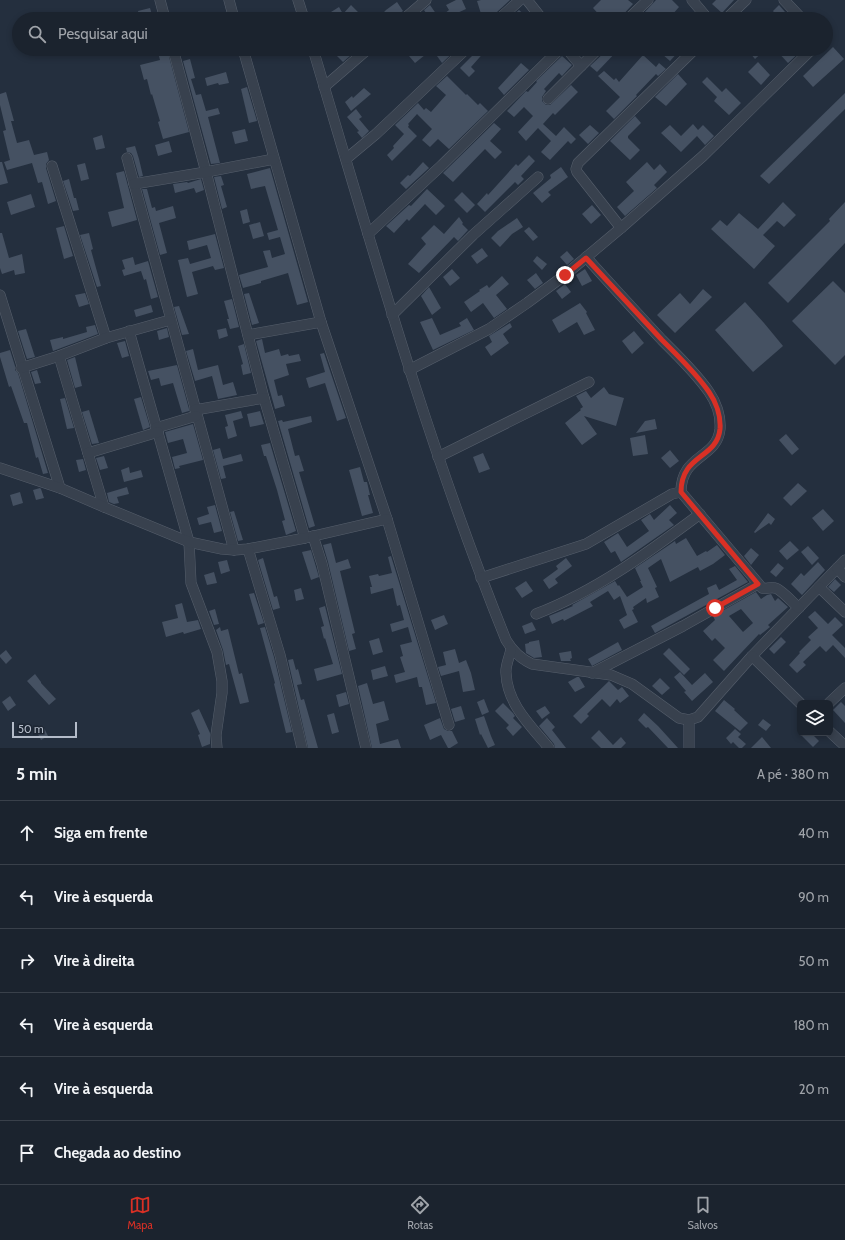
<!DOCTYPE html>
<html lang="pt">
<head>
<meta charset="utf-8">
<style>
  :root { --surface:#1b232e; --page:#242b36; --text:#f1f3f6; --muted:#a0a4aa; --line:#39404a; --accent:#d93025 }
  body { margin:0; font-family:Cabin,sans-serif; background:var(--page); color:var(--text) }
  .controls { position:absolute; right:12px; bottom:12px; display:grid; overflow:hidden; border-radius:6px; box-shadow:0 2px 6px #0003 }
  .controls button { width:36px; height:36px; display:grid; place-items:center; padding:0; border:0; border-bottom:1px solid var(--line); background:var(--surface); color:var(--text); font:20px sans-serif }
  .scale { position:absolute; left:12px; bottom:10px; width:65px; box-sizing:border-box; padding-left:4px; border:2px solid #b4bcc9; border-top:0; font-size:11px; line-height:14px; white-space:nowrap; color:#b4bcc9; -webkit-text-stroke:3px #1d2633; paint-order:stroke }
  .stop { position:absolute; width:12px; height:12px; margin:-9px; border:3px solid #d93025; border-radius:50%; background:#fff }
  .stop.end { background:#d93025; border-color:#fff; box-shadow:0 1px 4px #0008 }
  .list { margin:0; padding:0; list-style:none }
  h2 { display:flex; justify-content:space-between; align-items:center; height:52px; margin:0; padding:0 16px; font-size:17px }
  h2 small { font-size:13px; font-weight:400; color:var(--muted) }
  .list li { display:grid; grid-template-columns:26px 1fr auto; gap:12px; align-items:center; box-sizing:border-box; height:64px; padding:0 16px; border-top:1px solid var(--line) }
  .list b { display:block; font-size:15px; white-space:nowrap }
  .list em { font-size:13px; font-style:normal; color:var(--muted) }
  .icon { flex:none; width:22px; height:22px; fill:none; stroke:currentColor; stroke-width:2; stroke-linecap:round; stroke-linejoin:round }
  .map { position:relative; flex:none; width:845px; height:748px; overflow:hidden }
  .search { position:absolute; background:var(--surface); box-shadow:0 2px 6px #0003; left:12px; right:12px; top:12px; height:44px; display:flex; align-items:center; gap:10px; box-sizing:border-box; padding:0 14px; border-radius:22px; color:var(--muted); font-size:15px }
  .sheet { height:436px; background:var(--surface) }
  nav { display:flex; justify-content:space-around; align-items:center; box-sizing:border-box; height:56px; border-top:1px solid var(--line); background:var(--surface); font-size:11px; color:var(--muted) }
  nav a { display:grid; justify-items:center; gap:2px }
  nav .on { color:var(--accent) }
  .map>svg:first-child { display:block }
  .building { fill:#455162; fill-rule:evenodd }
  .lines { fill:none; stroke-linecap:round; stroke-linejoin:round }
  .minor-casing { stroke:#565f6c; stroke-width:11 }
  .minor { stroke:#38414e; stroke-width:10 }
  .route { stroke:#d93025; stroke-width:5 }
</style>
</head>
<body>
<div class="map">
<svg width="845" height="748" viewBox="0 0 845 748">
  <rect width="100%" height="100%" fill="#242f3e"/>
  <g class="building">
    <path d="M456,0H462L466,9L444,19H430L424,10L430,5L439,18L449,10L446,5Z"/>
    <path d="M481,0H510L497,12L482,17L477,1Z"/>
    <path d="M601,0H628L633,4L619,19H603L593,8Z"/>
    <path d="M656,0H672L679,7L672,15L677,19H649L643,14Z"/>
    <path d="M716,0H734L722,13L712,4Z"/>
    <path d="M397,2L403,11L399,14L398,19H377L386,10Z"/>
    <path d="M351,5L358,12L347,19H336L331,12L339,7L343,14Z"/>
    <path d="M779,5L791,19H779L773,11Z"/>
    <path d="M150,8L152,15L139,17L138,11Z"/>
    <path d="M519,10L529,19H509Z"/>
    <path d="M833,47L844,59L813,87L803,76Z"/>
    <path d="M157,49H167L189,132L163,139L158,122L160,121L152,94L151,95L147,79L144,80L140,65L160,60Z"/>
    <path d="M344,49H358L343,62L337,56Z"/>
    <path d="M418,49H420L425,55L415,63L409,56Z"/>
    <path d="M445,49H457L442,63L437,56Z"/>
    <path d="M479,49H487L471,67L475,71L469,77L460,68Z"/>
    <path d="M608,49H619L597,72L590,66Z"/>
    <path d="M667,49H681L670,61L662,54Z"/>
    <path d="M754,49H766L755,59L750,53Z"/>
    <path d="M775,49H803L788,63Z"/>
    <path d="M643,55L656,67L659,63L666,69L658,76L656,74L636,95L637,96L614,119L606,111L620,97L598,76L604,71L614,80L616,78L619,82Z"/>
    <path d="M562,56L572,65L562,76L559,73L544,89L546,91L542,97V101L546,105H550L571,85L578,92L555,115L553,113L543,124L556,136L564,127L576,139L571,144L568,141L550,160L541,152L551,141L538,128L526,141L518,132L533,116L524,107L514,117L507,111L526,91L528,92L537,82L536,81Z"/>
    <path d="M190,59L195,78L191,79L196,95L201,94L206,111L218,108L220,114L208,117L220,163L211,164L183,61Z"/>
    <path d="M758,62L770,75L761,85L748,72Z"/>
    <path d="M521,63L529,70L504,95L498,88Z"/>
    <path d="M226,72L229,83L219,85L218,83L207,86L205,78Z"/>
    <path d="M678,74L687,84L666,106L655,97Z"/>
    <path d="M447,76L466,95L467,94L478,105L480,103L488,111L449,149L438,139L430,147L422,140L432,129L417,114L408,124L409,125L408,127L417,136L392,161L387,155L394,148L393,146L404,134L395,125L418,103L424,110L426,108L431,112L446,95L436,86Z"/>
    <path d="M707,77L722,92L726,88L741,103L729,115L714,101L717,97L702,82Z"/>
    <path d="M247,87L257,121L249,123L241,89Z"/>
    <path d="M364,88L371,94L351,111L345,102L352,96L353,98Z"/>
    <path d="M6,92L14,121H11L17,143L29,140L34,155L47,152L49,160L46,164V168L56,201L48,204L42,182L38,183L32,163L7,170L4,162L10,160L3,131L6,130L0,105V94Z"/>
    <path d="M845,93V109L769,184L760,176Z"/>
    <path d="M356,109L362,117L359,119L369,131L362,138L357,132L359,131L347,117Z"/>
    <path d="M635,116L641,123L628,136V138L640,150L630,160L610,141Z"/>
    <path d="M494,123L501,129L490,141L502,152L495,159L485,149L453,182L443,173Z"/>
    <path d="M693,124L698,130L703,125L714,136L705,145L697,136L681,152L661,133L670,125L681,136Z"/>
    <path d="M590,125L599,133L588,144L579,135Z"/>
    <path d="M245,129L248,141L235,144L232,132Z"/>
    <path d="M102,135L105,148L96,150L93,138Z"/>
    <path d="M169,141L172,152L158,156L155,145Z"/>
    <path d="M135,146L139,159L143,176L139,177L133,156L131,153L127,152L126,148Z"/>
    <path d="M529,155L535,161L521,176L524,179L518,185L515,182L485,212L477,204L487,193L488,195L516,164L518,166Z"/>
    <path d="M0,162H2L8,183L0,185Z"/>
    <path d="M423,162L429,168L406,189L400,183L408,175L410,176Z"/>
    <path d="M647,162L654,170L660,164L667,172L654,185L657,188L625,216L617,207L634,191L626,182Z"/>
    <path d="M85,163L89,179L81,181L77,165Z"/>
    <path d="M561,167L568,177L548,192L551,195L542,203L533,193L551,178L550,175Z"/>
    <path d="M270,168L308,302L297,305L288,273L261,281V283L243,288L239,275L268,267L263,251L270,250L272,258L285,254L280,237L269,240L267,233L278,230L265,186L251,189L247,174Z"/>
    <path d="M124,171L137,220L112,227L108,212L124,208L116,173Z"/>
    <path d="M221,176L224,185L221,186L227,207L222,209L214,177Z"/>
    <path d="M69,179L74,198H76L79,210L73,211L63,181Z"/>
    <path d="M201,179L204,190L196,193L194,188L175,193L173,184L187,182L188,183Z"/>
    <path d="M142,189H147L152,208L155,207L156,211L173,206L176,218L159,223L167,253L160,255Z"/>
    <path d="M427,189L445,206L436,215L425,204L409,221L407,219L394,233L386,226L409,205L411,206Z"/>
    <path d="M462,192L475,205L467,213L454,200Z"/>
    <path d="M31,194L35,207L11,215L7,202Z"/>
    <path d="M783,202L796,215L784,227L777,221L763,235L775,246L754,269L711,229L720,220L727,226L739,213L758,229Z"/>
    <path d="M845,202V243L788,303L768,283L830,221L829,219Z"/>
    <path d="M592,205L601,215L591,224L582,214Z"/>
    <path d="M247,209L250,222L243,224L240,211Z"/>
    <path d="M459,217L463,223L462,224L468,230L458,241L454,237L419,273L408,264L426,244L421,238L434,225L444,234Z"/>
    <path d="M517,218L523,227L512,234L500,247L491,238L498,231Z"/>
    <path d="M260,222L264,236L253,239L249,225Z"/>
    <path d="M64,226L73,256L64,259L56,228Z"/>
    <path d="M529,227L538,237L533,241L524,231Z"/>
    <path d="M0,233H2L9,258L22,254L25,273L15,275L14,270L2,274L0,268Z"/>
    <path d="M89,233L93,249L91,250L101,286L97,287L80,235Z"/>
    <path d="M215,234L224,268L215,270L213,266L192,272L198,294L187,297L178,260L188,258L190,264L211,258L207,245L189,250L187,241Z"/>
    <path d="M482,248L488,256L477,264L471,256Z"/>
    <path d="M567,251L574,259L567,265L560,257Z"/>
    <path d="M537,256L547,264L542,270L533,261Z"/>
    <path d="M133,257L135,265L148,261L158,297L151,299L146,279L144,280L141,271L124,276L122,270L125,269L122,260Z"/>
    <path d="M452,269L460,278L450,286L443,277Z"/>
    <path d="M585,269L592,281L582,286L576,275Z"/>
    <path d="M536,273L543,283L535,289L527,280Z"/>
    <path d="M502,276L509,284L496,295L507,309L494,318L483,303L471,312L464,302L480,291L479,290L487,285L489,288Z"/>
    <path d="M833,281L845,293V355L835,365L792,321Z"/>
    <path d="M565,284L571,292L562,299L556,291Z"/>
    <path d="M429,287L441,308L432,315L421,296Z"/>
    <path d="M703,289L712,297L675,333L657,315L680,293L690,304Z"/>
    <path d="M85,293L89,304L79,307L75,295Z"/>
    <path d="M249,293L259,323L252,325L244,294Z"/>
    <path d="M232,299L239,327L230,329L227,319H229L224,301Z"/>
    <path d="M745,302L764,323L783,346L753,372L715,330Z"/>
    <path d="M580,303L587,312L586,313L595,330L584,335L577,322L559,333L552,320Z"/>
    <path d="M151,305L153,312L136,317L134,310Z"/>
    <path d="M179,306L189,334L182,335L174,307Z"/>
    <path d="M432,318L440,335L461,326L459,323L467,318L474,330L433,350L420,322Z"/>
    <path d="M510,323L512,327L503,334L509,343L491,356L485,347L492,342L489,336Z"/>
    <path d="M95,325L98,334L53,351L50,340L63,337V339L87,332L86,327Z"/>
    <path d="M167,328L169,337L159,340L157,331Z"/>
    <path d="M226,328L228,336L219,339L217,330Z"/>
    <path d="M26,329L35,357L27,359L18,331Z"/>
    <path d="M634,331L644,343L632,354L622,341Z"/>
    <path d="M262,339L265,353L279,349L281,356L288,354L289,356L299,354L301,361L286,364L289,375L274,380L278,396L282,395L285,406L275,409L256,341Z"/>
    <path d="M125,341L129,356L122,358L117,343Z"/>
    <path d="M244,344L251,373L243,375L241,365L243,364L238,346Z"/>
    <path d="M193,349L198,370L218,365L223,385L233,382L237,395L218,399L212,376L195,381L186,351Z"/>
    <path d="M10,350L15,366V370L18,373L48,473L43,474L38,457L36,458L27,423H24L11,386L9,387L0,357V353Z"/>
    <path d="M324,353L346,418L337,421L325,383L309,388L306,378L325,372L320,354Z"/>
    <path d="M75,357L82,386L75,388L67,360Z"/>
    <path d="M177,365L189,409V411L182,413L173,383L161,386L159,378L151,380L148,371Z"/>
    <path d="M37,370L41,383L35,384L31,372Z"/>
    <path d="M604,387L609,394L624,398L616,426L584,416L597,434L582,445L565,423L581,410L580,409L583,407L576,396L586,391L591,398Z"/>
    <path d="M141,397L150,427L143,430L134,399Z"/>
    <path d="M65,398L74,428L67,429L60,399Z"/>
    <path d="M89,410L99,443L92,444L82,412Z"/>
    <path d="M241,411L243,418L233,421L237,436L228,439L225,427L228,426L225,415Z"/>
    <path d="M260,411L264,424L250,427L247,414Z"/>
    <path d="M311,416L312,422L288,429L295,456L299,455L304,471L299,472L315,526L309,528L278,421L282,420L283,422Z"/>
    <path d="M655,419L657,429L636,433L645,421Z"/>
    <path d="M193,424L203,460L179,466L180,468L175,469L172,457L187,453L183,439L168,443L165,432Z"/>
    <path d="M786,434L799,449L792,455L779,440Z"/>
    <path d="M645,435L648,454L633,456L630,438Z"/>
    <path d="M270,443L296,531L286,535L282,521L285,520L277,490L266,456H264L261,445Z"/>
    <path d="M220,448L223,459L241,454L243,461L223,466L226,478L221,479L213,450Z"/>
    <path d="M670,450L679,461L670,468L661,458Z"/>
    <path d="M483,453L490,469L479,473L473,457Z"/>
    <path d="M104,456L108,468L100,470L96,458Z"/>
    <path d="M83,459L86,470L79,472L76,460Z"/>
    <path d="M129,467L130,473L141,470L143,477L124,482L121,470Z"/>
    <path d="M360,467L364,482H367L370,495H368L373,513L362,516L349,470Z"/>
    <path d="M798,483L807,491L791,506L783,498Z"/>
    <path d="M127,487L129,494L117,497L119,503L114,504L109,502L107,493Z"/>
    <path d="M40,488L41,489L44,498L36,500L33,490Z"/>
    <path d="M20,492L23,503L13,506L10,495Z"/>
    <path d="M215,505L222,531L214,533L211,522L199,525L197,518L209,514L207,507Z"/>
    <path d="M670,505L677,513L669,520L674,525L621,562L615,551L611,553L604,542L618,533L627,547L649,531L641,520L650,514L654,520Z"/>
    <path d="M823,509L834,521L823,531L812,518Z"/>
    <path d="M234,511L243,540L238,541L230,512Z"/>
    <path d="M768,513L775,519L771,525L769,523L755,533L754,532Z"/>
    <path d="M686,538L697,556L706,551L707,552L717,545L725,555L713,564L700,571L698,567L670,582L661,559L648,568L657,587L655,588L659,597L647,603L646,598L633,607L634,609L632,610L638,622L624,629L619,620L627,615L620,596L614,600L608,591L590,602L593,606L564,621L563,619L552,624L549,616L573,606L572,605L615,581L618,586L619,585L627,597L643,587L640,581H641L635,568L675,541L676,544Z"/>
    <path d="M790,541L799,550L787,560L779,551Z"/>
    <path d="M331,543L336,563L348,559L351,568L340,571L355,633L352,634L356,649L349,651L328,562L323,545Z"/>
    <path d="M808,546L819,558L812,565L801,552Z"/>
    <path d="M751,548L759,555L751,565L744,556Z"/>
    <path d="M311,550L319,577L311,580L302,552Z"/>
    <path d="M391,556L436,703L426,705L422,687H419L417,677L396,683L394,675L405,672L400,657L403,656L400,645L412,642L408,627L392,632L390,624L404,620L400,605L397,606L393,588L371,594L370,587H372L369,576L378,574L379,576L392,573L388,557Z"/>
    <path d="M263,558L274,597L277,596L280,608L273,610L258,560Z"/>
    <path d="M566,558L572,566L555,579L558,583L549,589L543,580L558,569L556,566Z"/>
    <path d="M227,560L230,571L221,574L218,562Z"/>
    <path d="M818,562L825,570L802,595L791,584L801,573L804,576Z"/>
    <path d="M778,563L784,568L776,577L770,572Z"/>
    <path d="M735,566L748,582L655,633L651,626L709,594L707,588L716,584L719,590L737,580L729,569Z"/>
    <path d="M214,572L217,583L207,585L204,575Z"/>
    <path d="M835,579L841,585L834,592L828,587Z"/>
    <path d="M526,581L533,591L522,598L515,588Z"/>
    <path d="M301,588L304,599L296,601L294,590Z"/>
    <path d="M756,592L761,599L767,595L771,594L775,601L778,598L788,607L768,625L770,627L760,635L759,634L724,671L713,660L725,648L715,638L712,641L703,631L715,620L713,616ZM741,609L753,623L743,632L729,616Z"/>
    <path d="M254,593L264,623L258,625L249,594Z"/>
    <path d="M182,603L187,622L198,620L201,629L184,634L183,632L166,637L162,622L178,618L175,605Z"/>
    <path d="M325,606L342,674L317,681L314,669L333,664L325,638L324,639L321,627L324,626L319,608Z"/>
    <path d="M215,609L219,624L214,625L209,611Z"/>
    <path d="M815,611L828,624L835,617L843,625L832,635L845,648V658L833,645L826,652L820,646L803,662L806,665L797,673L789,665L800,653L799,652L811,640L808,637L818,628L808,617Z"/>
    <path d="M444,615L448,624L435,630L431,620Z"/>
    <path d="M532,622L536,630L525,634L522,626Z"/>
    <path d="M220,627L221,631L228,629L239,674L242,673L249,702L240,704L229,664L226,665L223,650L216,630Z"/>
    <path d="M265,627L274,657L292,732L286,733L274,684L275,683L260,628Z"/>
    <path d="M781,637L786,642L774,654L769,649Z"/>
    <path d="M379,638L383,652L373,655L369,641Z"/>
    <path d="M539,640L542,657L534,658L526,653L525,644L529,643V642Z"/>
    <path d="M618,642L622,650L592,666L588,659Z"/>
    <path d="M669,648L690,669L684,675L663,654Z"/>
    <path d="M455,649L459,663L466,660L471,673L475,690L463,692L459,671L441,676L438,667L446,665L443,652Z"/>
    <path d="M6,650L12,658L6,664L0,657V655Z"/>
    <path d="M571,651L572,658L570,659L571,661H561L559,653Z"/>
    <path d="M293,659L296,670L298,669L302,684L297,685L301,700L304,699L318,748H308L288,660Z"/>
    <path d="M385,666L388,676L373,680L371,670Z"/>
    <path d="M680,672L692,685L705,673L713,682L692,701L684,692L686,691L674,677Z"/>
    <path d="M35,674L41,682V683L56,699L49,705L27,681Z"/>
    <path d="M577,677H579L585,687L575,692L568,682Z"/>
    <path d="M660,678L670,688L662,695L652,686Z"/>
    <path d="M609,681L618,690L622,687L629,696L620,703L617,699L610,707L602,699L587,714L589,716L581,724L573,716Z"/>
    <path d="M367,683L373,704L384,701L389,720L376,724L380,744L398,739L401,748H372L358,686Z"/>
    <path d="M346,692L349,704L339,707L336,695Z"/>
    <path d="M10,696L16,705L8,711L2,702Z"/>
    <path d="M484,699L489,712L482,715L477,702Z"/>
    <path d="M724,700L735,709L734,710L748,723L740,731L715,711Z"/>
    <path d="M841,702L845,706V723L833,710Z"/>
    <path d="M503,703L513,713L515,716L513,718L522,727L513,736L506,728L509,725L495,711Z"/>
    <path d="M461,706L465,719L455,722L451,709Z"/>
    <path d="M545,706L550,713L542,719L536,711Z"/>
    <path d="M199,709L210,733V744L202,747L198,735L200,734L191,713Z"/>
    <path d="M334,713L339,732L332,734L327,715Z"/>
    <path d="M644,713L658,726L678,748H668L648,727L646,728L638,720Z"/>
    <path d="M484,716L491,736L495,745L488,748L481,734L480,735L475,719Z"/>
    <path d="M440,718L444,729L448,731H452L458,743L450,748H448L441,735L430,740L424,725Z"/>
    <path d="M547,718L555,727L552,730L566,748H555L554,744L539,726Z"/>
    <path d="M763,719L771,725L766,731L758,725Z"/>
    <path d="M43,726L48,736L41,740L36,730Z"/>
    <path d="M735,729L741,734L738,737L746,744L742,748H739L733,742L731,744L726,738Z"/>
    <path d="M599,730L613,745L621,737L626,743L621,748H601L591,738Z"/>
    <path d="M799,733H811L819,741L813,747Z"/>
    <path d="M762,737L771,748H751Z"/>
  </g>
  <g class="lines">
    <defs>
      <g id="minor">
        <path d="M160,0L165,19"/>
        <path d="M229,0L234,19"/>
        <path d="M298,0L304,19"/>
        <path d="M527,0L542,19"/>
        <path d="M692,0L708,19"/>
        <path d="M784,0L802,19"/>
        <path d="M404,19L426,0"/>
        <path d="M499,19L520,0"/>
        <path d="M628,19L648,0"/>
        <path d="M726,19L746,0"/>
        <path d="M173,49L206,172L264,398L305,538"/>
        <path d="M243,49L321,322L387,519L449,725"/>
        <path d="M313,49C372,247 428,447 506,640C512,650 521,659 532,664L611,675L632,684L679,718L689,720L698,717L752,656L845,560"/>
        <path d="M567,49L581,66"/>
        <path d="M324,87L368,49"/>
        <path d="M548,99L598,49"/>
        <path d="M127,158L234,550"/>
        <path d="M346,159L376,134L466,49"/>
        <path d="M52,166L106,338"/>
        <path d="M134,184L206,172L274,159"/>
        <path d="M621,228L577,172L576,169L578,163L695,49"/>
        <path d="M368,234L442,165L560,49"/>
        <path d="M586,257C611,285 636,312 662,340C678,356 696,373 709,392C716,402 721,416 720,429C717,459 681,454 681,492L762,588C767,589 770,587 775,588C781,589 793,603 799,608"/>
        <path d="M0,295L60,488"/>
        <path d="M392,315L473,235L538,177"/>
        <path d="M129,331L189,542L191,583L217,652L222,681V693L216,735L217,748"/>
        <path d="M248,335L321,322"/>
        <path d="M59,356L104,507"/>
        <path d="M21,368L59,356L106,338L170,320"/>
        <path d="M409,370L489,329L527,303L565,275L621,228L703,156L812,49"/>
        <path d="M195,410L264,398"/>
        <path d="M156,428L196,416"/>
        <path d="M88,453L158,432"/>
        <path d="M438,457L589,382"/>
        <path d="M0,468L60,488L104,507L189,542L222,549L234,550L248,549L305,538L387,519"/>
        <path d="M313,536L322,564L366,748"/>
        <path d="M248,549L280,655L302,748"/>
        <path d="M837,568L845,577"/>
        <path d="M481,578L586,544L672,494L681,492"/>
        <path d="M819,587L845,612"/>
        <path d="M536,614C596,591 649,552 700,514"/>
        <path d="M511,649C510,656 505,666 506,673C507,704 531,726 549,748"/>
        <path d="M752,656L800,703"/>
        <path d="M592,673L683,626L758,584"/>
        <path d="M829,703L845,688"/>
        <path d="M689,720V748"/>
        <path d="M830,732L845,746"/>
      </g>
    </defs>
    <use href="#minor" class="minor-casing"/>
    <use href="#minor" class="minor"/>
  </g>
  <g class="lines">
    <path class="route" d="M565,275L586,258C611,285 636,312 662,340C678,356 696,373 709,392C716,402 721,416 720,429C717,459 681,454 681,492L758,584L715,608"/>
  </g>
</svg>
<div class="controls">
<button><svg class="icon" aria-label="layers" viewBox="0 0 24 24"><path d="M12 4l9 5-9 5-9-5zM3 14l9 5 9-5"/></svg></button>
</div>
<div class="scale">50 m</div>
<div class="stop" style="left:715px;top:608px"></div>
<div class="stop end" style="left:565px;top:275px"></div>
<div class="search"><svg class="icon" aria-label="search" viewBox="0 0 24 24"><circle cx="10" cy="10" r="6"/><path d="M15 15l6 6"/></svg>Pesquisar aqui</div>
</div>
<section class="sheet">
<h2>5 min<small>A pé · 380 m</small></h2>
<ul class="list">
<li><svg class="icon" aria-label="ahead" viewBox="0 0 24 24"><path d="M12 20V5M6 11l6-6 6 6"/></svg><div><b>Siga em frente</b></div><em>40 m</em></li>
<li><svg class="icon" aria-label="left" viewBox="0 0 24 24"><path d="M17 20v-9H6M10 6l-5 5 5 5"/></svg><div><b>Vire à esquerda</b></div><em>90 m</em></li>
<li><svg class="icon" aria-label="right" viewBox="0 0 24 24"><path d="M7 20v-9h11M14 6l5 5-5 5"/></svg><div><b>Vire à direita</b></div><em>50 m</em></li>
<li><svg class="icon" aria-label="left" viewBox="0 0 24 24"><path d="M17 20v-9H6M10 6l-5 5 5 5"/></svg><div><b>Vire à esquerda</b></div><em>180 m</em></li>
<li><svg class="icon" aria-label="left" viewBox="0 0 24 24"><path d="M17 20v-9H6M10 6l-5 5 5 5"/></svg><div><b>Vire à esquerda</b></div><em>20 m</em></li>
<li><svg class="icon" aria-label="arrive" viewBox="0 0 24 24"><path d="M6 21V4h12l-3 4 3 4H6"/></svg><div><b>Chegada ao destino</b></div></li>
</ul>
</section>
<nav>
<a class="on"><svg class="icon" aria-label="map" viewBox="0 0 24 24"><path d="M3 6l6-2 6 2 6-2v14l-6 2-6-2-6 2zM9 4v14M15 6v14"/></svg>Mapa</a>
<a><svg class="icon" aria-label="directions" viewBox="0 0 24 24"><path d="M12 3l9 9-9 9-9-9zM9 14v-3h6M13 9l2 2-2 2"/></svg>Rotas</a>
<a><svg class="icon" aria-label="saved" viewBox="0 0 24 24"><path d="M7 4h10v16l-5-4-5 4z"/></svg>Salvos</a>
</nav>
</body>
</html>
